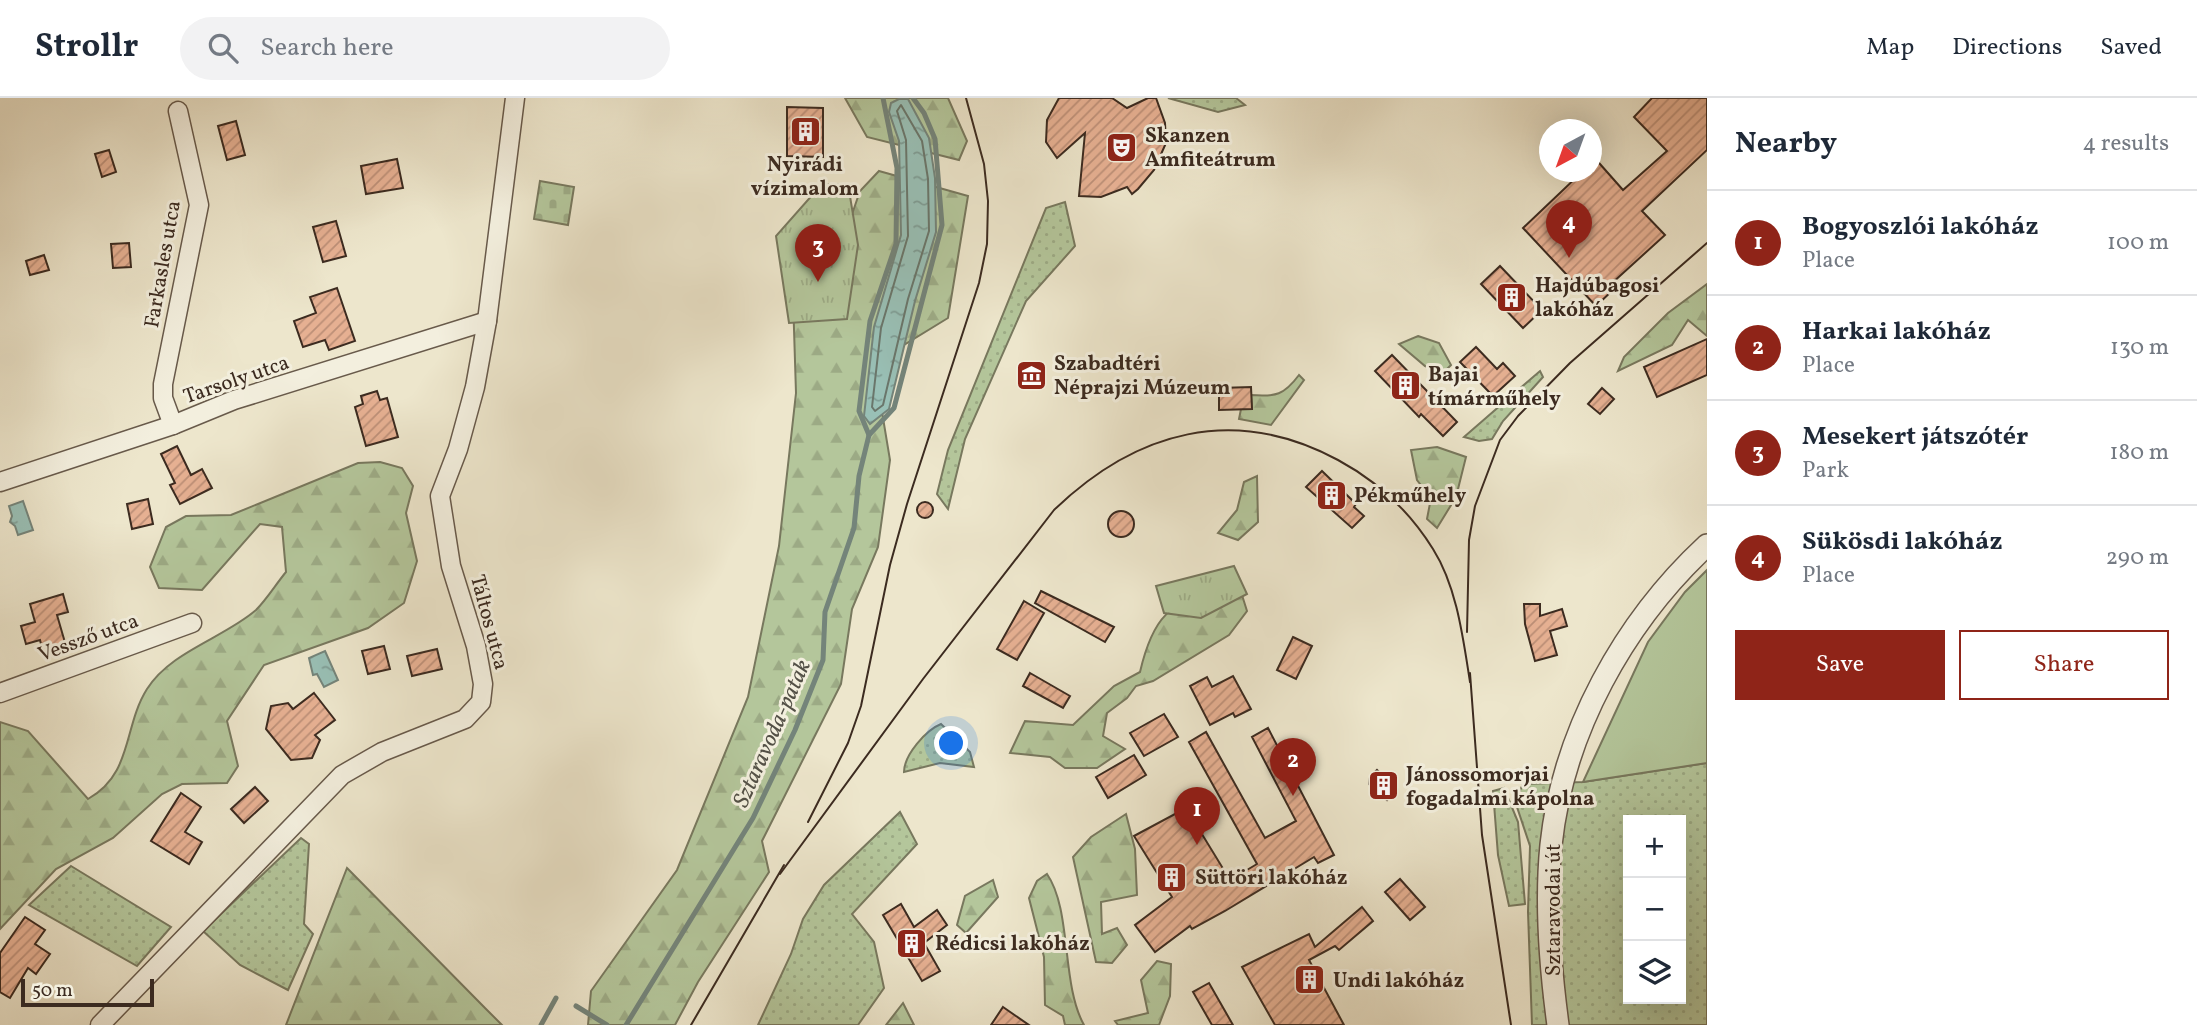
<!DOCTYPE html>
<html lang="en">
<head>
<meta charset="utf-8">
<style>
  :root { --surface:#fff; --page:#f2f2f3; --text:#1f2937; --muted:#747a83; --line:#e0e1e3; --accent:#8f2418 }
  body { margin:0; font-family:Vollkorn,serif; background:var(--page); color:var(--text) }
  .controls { position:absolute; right:21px; bottom:21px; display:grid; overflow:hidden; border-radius:0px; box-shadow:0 7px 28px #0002 }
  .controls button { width:63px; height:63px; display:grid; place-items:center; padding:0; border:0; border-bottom:2px solid var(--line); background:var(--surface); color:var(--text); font:35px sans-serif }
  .compass { position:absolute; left:1539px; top:21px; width:63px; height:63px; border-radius:50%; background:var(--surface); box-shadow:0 7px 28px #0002; rotate:221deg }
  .scale { position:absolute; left:21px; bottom:18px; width:133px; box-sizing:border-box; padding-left:7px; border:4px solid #3c2b20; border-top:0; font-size:19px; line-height:24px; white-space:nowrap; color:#3c2b20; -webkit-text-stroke:5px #f3efde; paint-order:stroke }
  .you { position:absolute; left:952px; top:646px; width:24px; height:24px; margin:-18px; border:5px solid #fff; border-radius:50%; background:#1a73e8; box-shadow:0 0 0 10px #1a73e833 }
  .badge { display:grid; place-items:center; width:46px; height:46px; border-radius:50%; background:var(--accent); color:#fff; font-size:23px; font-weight:700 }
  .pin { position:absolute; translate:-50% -58px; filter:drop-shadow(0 2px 4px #0008) }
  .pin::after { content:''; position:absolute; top:37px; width:24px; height:21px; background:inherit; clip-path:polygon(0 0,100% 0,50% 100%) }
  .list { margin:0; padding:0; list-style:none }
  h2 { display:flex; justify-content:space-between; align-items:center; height:91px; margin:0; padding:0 28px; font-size:30px }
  h2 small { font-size:23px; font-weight:400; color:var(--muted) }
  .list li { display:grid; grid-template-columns:46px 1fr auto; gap:21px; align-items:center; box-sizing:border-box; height:105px; padding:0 28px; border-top:2px solid var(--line) }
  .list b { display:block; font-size:26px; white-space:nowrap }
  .list p { margin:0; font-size:23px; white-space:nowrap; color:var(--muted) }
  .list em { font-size:23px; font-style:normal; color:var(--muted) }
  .actions { display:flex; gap:14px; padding:21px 28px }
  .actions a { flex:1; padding:16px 0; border:2px solid var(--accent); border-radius:0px; text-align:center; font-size:24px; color:var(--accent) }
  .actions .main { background:var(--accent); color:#fff }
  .icon { flex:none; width:38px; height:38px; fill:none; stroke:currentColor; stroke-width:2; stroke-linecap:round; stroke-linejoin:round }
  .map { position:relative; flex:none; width:1707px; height:927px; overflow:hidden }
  header { display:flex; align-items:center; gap:42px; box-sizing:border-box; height:98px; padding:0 35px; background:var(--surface); border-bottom:2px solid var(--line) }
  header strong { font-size:33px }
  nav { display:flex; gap:38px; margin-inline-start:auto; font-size:24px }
  .search { width:490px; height:63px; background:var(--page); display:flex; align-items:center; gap:18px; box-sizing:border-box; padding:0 24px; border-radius:38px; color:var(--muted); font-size:26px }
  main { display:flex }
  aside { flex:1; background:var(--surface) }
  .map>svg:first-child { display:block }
  .grass { fill:url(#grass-dots); stroke:#78785e; stroke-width:2; fill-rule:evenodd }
  .forest { fill:url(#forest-firs); stroke:#78785e; stroke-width:2 }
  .cemetery { fill:url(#cemetery-stones); stroke:#78785e; stroke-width:2 }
  .park { fill:url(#park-tufts); stroke:#78785e; stroke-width:2 }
  .garden { fill:#b4c69b; stroke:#78785e; stroke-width:2 }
  .water { fill:url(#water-ripples); stroke:#74847a; stroke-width:2 }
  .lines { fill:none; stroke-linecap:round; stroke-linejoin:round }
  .shore { stroke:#6a766b; stroke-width:2 }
  .stream { stroke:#74847a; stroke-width:5 }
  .building { fill:url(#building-hatch); stroke:#3c2b20; stroke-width:2 }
  .minor-casing { stroke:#685a4b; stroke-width:21 }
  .tertiary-casing { stroke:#685a4b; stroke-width:24 }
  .minor { stroke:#f3efde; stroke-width:18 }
  .tertiary { stroke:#f3efde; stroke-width:21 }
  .tram { stroke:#3c2b20; stroke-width:2 }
  .labels { text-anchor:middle; stroke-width:6; stroke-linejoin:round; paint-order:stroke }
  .poi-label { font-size:21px; font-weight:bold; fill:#3c2b20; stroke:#f3efde; text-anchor:start }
  .street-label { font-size:21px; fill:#3c2b20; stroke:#f3efde }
  .water-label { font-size:23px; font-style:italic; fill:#535046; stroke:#f3efde }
</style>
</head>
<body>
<header>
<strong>Strollr</strong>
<div class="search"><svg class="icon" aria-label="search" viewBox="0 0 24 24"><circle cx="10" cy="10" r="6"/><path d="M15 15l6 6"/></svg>Search here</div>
<nav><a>Map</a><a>Directions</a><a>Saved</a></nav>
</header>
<main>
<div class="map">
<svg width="1707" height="927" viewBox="0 0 1707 927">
  <defs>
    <pattern id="grass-dots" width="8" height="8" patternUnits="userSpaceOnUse" patternTransform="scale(1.75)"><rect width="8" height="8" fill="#b4c69b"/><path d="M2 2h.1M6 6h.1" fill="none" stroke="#9caa85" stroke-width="1.8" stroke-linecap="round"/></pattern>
    <pattern id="forest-firs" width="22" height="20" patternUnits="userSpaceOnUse" patternTransform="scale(1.75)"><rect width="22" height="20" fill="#b4c69b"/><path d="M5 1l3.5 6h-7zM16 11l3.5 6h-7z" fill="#9caa85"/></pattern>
    <pattern id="cemetery-stones" width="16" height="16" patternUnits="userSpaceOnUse" patternTransform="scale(1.75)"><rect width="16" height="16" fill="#b4c69b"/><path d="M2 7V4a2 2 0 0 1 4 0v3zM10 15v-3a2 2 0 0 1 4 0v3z" fill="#9caa85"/></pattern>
    <pattern id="park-tufts" width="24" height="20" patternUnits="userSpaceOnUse" patternTransform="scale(1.75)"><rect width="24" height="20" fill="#b4c69b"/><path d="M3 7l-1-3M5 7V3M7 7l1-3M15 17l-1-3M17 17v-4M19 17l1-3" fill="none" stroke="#9caa85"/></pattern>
    <pattern id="water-ripples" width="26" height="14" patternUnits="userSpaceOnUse" patternTransform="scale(1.75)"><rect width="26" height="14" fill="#99c0b6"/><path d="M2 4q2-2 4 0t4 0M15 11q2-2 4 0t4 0" fill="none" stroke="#7e9c94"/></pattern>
    <pattern id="building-hatch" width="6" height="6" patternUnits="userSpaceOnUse" patternTransform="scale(1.75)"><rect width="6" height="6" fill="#e6b092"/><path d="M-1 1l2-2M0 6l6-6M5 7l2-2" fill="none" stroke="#bc8f77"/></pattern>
  </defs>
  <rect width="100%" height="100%" fill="#ede6cc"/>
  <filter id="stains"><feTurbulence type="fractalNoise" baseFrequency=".00286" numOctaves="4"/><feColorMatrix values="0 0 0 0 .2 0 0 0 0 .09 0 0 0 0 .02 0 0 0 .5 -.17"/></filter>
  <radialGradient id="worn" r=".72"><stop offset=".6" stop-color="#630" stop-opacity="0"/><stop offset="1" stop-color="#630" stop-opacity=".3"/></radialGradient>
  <g class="grass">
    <path d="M1168,0H1236L1245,7L1218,14Z"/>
    <path d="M1065,104L1075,148L1026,203L965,341L948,411L937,396L948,352L1046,110Z"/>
    <path d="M1540,273L1543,279L1503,323L1492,341L1479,343L1464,339Z"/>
    <path d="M941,626L970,654L974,669L940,665L904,674C904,657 926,632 941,626Z"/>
    <path d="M1707,665V927H1532L1528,814L1530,748L1515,703L1523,686L1583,684ZM1628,722H1681V901H1628Z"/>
    <path d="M1504,690L1518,724L1525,806L1509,808L1498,757L1493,693Z"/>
    <path d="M900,714L917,746L852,816L874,844L884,890L858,927H758L791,856L803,821L824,787Z"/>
    <path d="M301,740L309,746L304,826L313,836L288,892L240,867L203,833Z"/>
    <path d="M71,768L171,829L137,868L29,807Z"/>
  </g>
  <g class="forest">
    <path d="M845,0H948L967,43L959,62L867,39Z"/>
    <path d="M879,73L968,98L948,220L891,255L880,302L890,362L878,449L852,511L841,586L762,743L769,774L698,884L675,927H588L591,893L677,772L748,599L779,448L796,295L792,167L838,157L860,93Z"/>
    <path d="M1707,186V238L1688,222L1672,247L1618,273L1624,259L1668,215Z"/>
    <path d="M1418,238L1439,245L1451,267L1444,274L1425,268L1399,246Z"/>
    <path d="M1299,277L1304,282L1271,327L1239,321L1241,311H1252L1251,297C1276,299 1284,297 1299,277Z"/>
    <path d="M1437,349L1466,359L1456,399L1437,430L1427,421L1431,400L1417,382L1411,352Z"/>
    <path d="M380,364L402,370L413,388L406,415L417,463L404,505L368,530L264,567L227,623L238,668L227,685L182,686L162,696L113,740L56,771L0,831V624L28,633L88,701C133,676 123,629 147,591C171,553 224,540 256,512C267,501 276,486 286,474L282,429L260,426L202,492L159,490L150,469L166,429L186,418L231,417L358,365Z"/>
    <path d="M1257,378L1258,424L1238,442L1218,435L1237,412L1244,384Z"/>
    <path d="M1237,481L1247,513L1229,537L1153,583L1136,588L1127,600L1107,615L1103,638L1125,651L1097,670H1065L1050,659L1010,655L1025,623L1073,627L1114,588L1140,574C1156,505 1177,507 1237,481Z"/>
    <path d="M1126,716L1135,751L1137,797L1101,804L1102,836L1117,830L1127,847L1112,865L1096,864L1073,759L1091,739Z"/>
    <path d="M347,770L485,910L502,927H286Z"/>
    <path d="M1047,776C1072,812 1061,886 1084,927H1065L1063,918L1045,907L1044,859L1029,800L1037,783Z"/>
    <path d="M993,782L998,799L966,835L957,827L965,798Z"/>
    <path d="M1157,863L1171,866L1170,898L1159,927H1118L1115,923L1148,915L1141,882Z"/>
    <path d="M903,905L914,927H886Z"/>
  </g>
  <path class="cemetery" d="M540,83L574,89L568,127L534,121Z"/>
  <g class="park">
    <path d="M822,86H848L858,147L847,221L789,225L776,138Z"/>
    <path d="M1234,468L1247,496L1201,520L1164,515L1156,488Z"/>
  </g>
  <path class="garden" d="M1707,472V665L1583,684L1648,544L1685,494Z"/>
  <g class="water">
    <path d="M899,1H908L929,40L935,80L936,134L915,203L889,311L870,326L864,318L874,229L901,137L899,43L889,14L891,5Z"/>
    <path d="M23,403L33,432L18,437L15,428L10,424L12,418L9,408Z"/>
    <path d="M325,553L338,582L324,589L317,576L313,577L309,560Z"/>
  </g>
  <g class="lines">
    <path class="shore" d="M901,7L922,43L928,81L929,133L908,201L883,307L875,313L872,309L881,230L908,138L906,42L897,13Z"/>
    <g class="stream">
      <path d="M869,337L894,310L942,127L935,41L924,15L913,0"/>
      <path d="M576,908L607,927"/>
      <path d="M541,927L556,900"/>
      <path d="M626,927L753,720L795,632L823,562L825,514L854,430L859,378L869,337L859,313L870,223L896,146L897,70L883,0"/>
    </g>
  </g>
  <g class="building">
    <path d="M1059,0H1112L1127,10L1148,0H1156L1165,25L1166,45L1154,72L1138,91L1132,96L1127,89L1101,99L1079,98L1085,35L1057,60L1046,44L1047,22Z"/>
    <path d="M1652,0H1707V52L1642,113L1665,137L1611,186L1615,190L1596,208L1523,130L1582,74H1592V57L1623,92L1667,53L1634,19Z"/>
    <path d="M787,9L823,10V59L787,58Z"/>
    <path d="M236,23L245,57L227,62L218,28Z"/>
    <path d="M109,52L116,74L102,79L95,56Z"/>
    <path d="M397,61L403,90L366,96L361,68Z"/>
    <path d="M336,123L346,158L323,164L313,129Z"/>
    <path d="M129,145L131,169L113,170L111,146Z"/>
    <path d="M44,157L49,172L30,177L26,163Z"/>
    <path d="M1500,168L1542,212L1523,230L1481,186Z"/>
    <path d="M337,190L355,243L329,252L325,242L303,249L294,223L316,215L310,199Z"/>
    <path d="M1707,241V277L1657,299L1644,269Z"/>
    <path d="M1476,249L1497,271L1503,265L1515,278L1493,298L1460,264Z"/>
    <path d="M1392,257L1457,324L1443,338L1421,316L1419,319L1375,273Z"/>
    <path d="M1251,289L1252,311L1219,312V290Z"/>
    <path d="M1602,290L1614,301L1600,316L1588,306Z"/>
    <path d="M377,293L380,302L387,300L398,339L366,348L355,309L363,306L361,298Z"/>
    <path d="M177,348L191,377L202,371L212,390L180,406L170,387L175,385L161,356Z"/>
    <path d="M1322,373L1356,406L1354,409L1364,418L1352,430L1306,389Z"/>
    <path d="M148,401L153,426L132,431L127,406Z"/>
    <circle cx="925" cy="412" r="8"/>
    <circle cx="1121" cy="426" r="13"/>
    <path d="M1041,493L1114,529L1105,544L1035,505Z"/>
    <path d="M63,496L68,514L57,517L66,548L43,554L40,542L26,546L21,528L35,524L30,506Z"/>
    <path d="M1024,503L1044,515L1017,562L997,551Z"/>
    <path d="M1524,506H1540V518L1562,511L1567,528L1550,533L1557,557L1535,563L1525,526Z"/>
    <path d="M1293,539L1312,548L1296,581L1277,572Z"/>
    <path d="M384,548L390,571L368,576L362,553Z"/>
    <path d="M437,551L442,571L412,578L407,558Z"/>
    <path d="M1030,575L1070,598L1063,610L1023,588Z"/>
    <path d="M1233,578L1251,611L1235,619L1233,615L1210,627L1190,588L1207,579L1212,589Z"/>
    <path d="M314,595L335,622L315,637L320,642L312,660L291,662L266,631L271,608L288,605L293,611Z"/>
    <path d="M1164,616L1178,639L1144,658L1130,635Z"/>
    <path d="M1268,630L1334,757L1318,765L1314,759L1225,813L1192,831L1190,828L1155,854L1135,827L1172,799L1134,738L1186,710L1230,782L1257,766L1189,644L1206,634L1265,740L1296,723L1252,639Z"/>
    <path d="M1134,657L1146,677L1108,700L1096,679Z"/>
    <path d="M1377,672L1397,691L1387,702L1369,686L1370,679Z"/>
    <path d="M255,689L268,703L244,725L231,711Z"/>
    <path d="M181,695L201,709L185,734L202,744L189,766L151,743Z"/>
    <path d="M1400,781L1425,809L1410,822L1385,794Z"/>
    <path d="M901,806L914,829L937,812L947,827L924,845L940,873L922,883L883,817Z"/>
    <path d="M1362,809L1373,823L1339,852L1335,848L1309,862L1344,927H1275L1242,869L1309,836L1315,849Z"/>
    <path d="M25,819L45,832L35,846L50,856L36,876L28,870L10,900L0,894V855Z"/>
    <path d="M1209,885L1233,927H1212L1193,894Z"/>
    <path d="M1003,909L1029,927H991Z"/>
  </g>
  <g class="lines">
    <defs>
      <g id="minor">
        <path d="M173,327L163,300V286L199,107L178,13"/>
        <path d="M0,384L173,327L234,302L487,223"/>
        <path d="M0,595L192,525"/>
        <path d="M100,927L342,677L382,654L465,621L481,604L483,586L476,548L451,468L440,398L458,351L475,289L487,223L515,0"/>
      </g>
      <path id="tertiary" d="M1558,927C1550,868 1545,807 1551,747C1563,634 1624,524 1707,447"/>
    </defs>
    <use href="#minor" class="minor-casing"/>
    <use href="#tertiary" class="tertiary-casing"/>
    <use href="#minor" class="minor"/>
    <use href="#tertiary" class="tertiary"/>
    <g class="tram">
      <path d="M1467,534L1469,442L1475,408L1500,342L1518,318L1570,265L1707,145"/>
      <path d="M1470,575L1482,737L1511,927"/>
      <path d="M808,724L848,645L861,608L890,467L907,406L979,185L987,146L988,103L984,66L966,0"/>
      <path d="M780,776L923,581L1054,412C1136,333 1234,306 1338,362C1377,383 1410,414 1433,451C1457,489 1463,540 1470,584"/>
      <path d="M691,927L784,767"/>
    </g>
  </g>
  <defs>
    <symbol id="building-square" viewBox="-11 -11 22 22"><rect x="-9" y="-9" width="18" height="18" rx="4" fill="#8f2418" stroke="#f3efde"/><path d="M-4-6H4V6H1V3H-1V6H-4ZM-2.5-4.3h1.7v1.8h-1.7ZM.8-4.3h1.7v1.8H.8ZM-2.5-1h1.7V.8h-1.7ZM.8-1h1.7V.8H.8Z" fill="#fff"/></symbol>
    <symbol id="theatre-square" viewBox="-11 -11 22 22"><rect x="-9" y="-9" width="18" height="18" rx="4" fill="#8f2418" stroke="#f3efde"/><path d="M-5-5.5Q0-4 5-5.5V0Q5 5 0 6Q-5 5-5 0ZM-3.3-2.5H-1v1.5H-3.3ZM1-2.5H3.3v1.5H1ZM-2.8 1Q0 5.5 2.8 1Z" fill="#fff"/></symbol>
    <symbol id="museum-square" viewBox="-11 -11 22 22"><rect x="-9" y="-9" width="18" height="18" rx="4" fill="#8f2418" stroke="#f3efde"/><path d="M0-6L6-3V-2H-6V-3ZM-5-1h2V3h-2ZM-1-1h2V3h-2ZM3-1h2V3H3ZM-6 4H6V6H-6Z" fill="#fff"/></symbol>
  </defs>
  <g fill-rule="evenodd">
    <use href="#building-square" x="788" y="16" width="35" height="35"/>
    <use href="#theatre-square" x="1104" y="32" width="35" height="35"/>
    <use href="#building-square" x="1494" y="182" width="35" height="35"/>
    <use href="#museum-square" x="1014" y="260" width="35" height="35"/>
    <use href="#building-square" x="1388" y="270" width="35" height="35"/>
    <use href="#building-square" x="1314" y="380" width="35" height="35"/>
    <use href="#building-square" x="1366" y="670" width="35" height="35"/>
    <use href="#building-square" x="1154" y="762" width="35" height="35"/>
    <use href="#building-square" x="894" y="828" width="35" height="35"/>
    <use href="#building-square" x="1292" y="864" width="35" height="35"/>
  </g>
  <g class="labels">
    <g class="poi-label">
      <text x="1145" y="44">Skanzen<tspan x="1145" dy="24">Amfiteátrum</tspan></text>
      <text x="805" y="73" text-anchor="middle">Nyirádi<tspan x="805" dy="24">vízimalom</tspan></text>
      <text x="1535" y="194">Hajdúbagosi<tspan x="1535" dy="24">lakóház</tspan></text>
      <text x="1054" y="272">Szabadtéri<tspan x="1054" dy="24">Néprajzi Múzeum</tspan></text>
      <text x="1428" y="283">Bajai<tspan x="1428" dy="24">tímárműhely</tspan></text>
      <text x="1354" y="404">Pékműhely</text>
      <text x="1406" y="683">Jánossomorjai<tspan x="1406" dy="24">fogadalmi kápolna</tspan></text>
      <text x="1195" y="786">Süttöri lakóház</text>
      <text x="935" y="852">Rédicsi lakóház</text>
      <text x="1333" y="889">Undi lakóház</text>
    </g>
    <g class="street-label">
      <text transform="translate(162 166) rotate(-80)" y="7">Farkasles utca</text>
      <text transform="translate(236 281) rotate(-19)" y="7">Tarsoly utca</text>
      <text transform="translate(490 524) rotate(75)" y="7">Táltos utca</text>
      <text transform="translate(88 539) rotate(-20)" y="7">Vessző utca</text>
      <text transform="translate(1553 812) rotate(-90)" y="7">Sztaravodai út</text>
    </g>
    <g class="water-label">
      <text transform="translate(771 635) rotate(-66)" y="8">Sztaravoda-patak</text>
    </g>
  </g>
  <rect width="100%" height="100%" filter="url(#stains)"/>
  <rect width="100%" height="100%" fill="url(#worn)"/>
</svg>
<div class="controls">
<button>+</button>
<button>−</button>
<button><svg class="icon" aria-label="layers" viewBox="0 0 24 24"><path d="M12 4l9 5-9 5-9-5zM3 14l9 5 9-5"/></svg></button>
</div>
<svg class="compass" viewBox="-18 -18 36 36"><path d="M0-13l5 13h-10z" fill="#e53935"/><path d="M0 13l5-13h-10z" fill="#747a83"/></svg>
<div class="scale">50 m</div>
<div class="you"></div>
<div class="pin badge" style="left:1197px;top:747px">1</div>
<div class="pin badge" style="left:1293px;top:698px">2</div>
<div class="pin badge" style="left:818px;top:184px">3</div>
<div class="pin badge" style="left:1569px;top:160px">4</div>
</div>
<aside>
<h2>Nearby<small>4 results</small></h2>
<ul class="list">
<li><span class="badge">1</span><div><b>Bogyoszlói lakóház</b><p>Place</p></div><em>100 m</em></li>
<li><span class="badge">2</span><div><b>Harkai lakóház</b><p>Place</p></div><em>130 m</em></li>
<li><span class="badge">3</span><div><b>Mesekert játszótér</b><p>Park</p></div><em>180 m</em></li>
<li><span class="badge">4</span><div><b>Sükösdi lakóház</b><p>Place</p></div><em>290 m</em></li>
</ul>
<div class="actions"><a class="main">Save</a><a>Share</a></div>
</aside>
</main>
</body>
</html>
